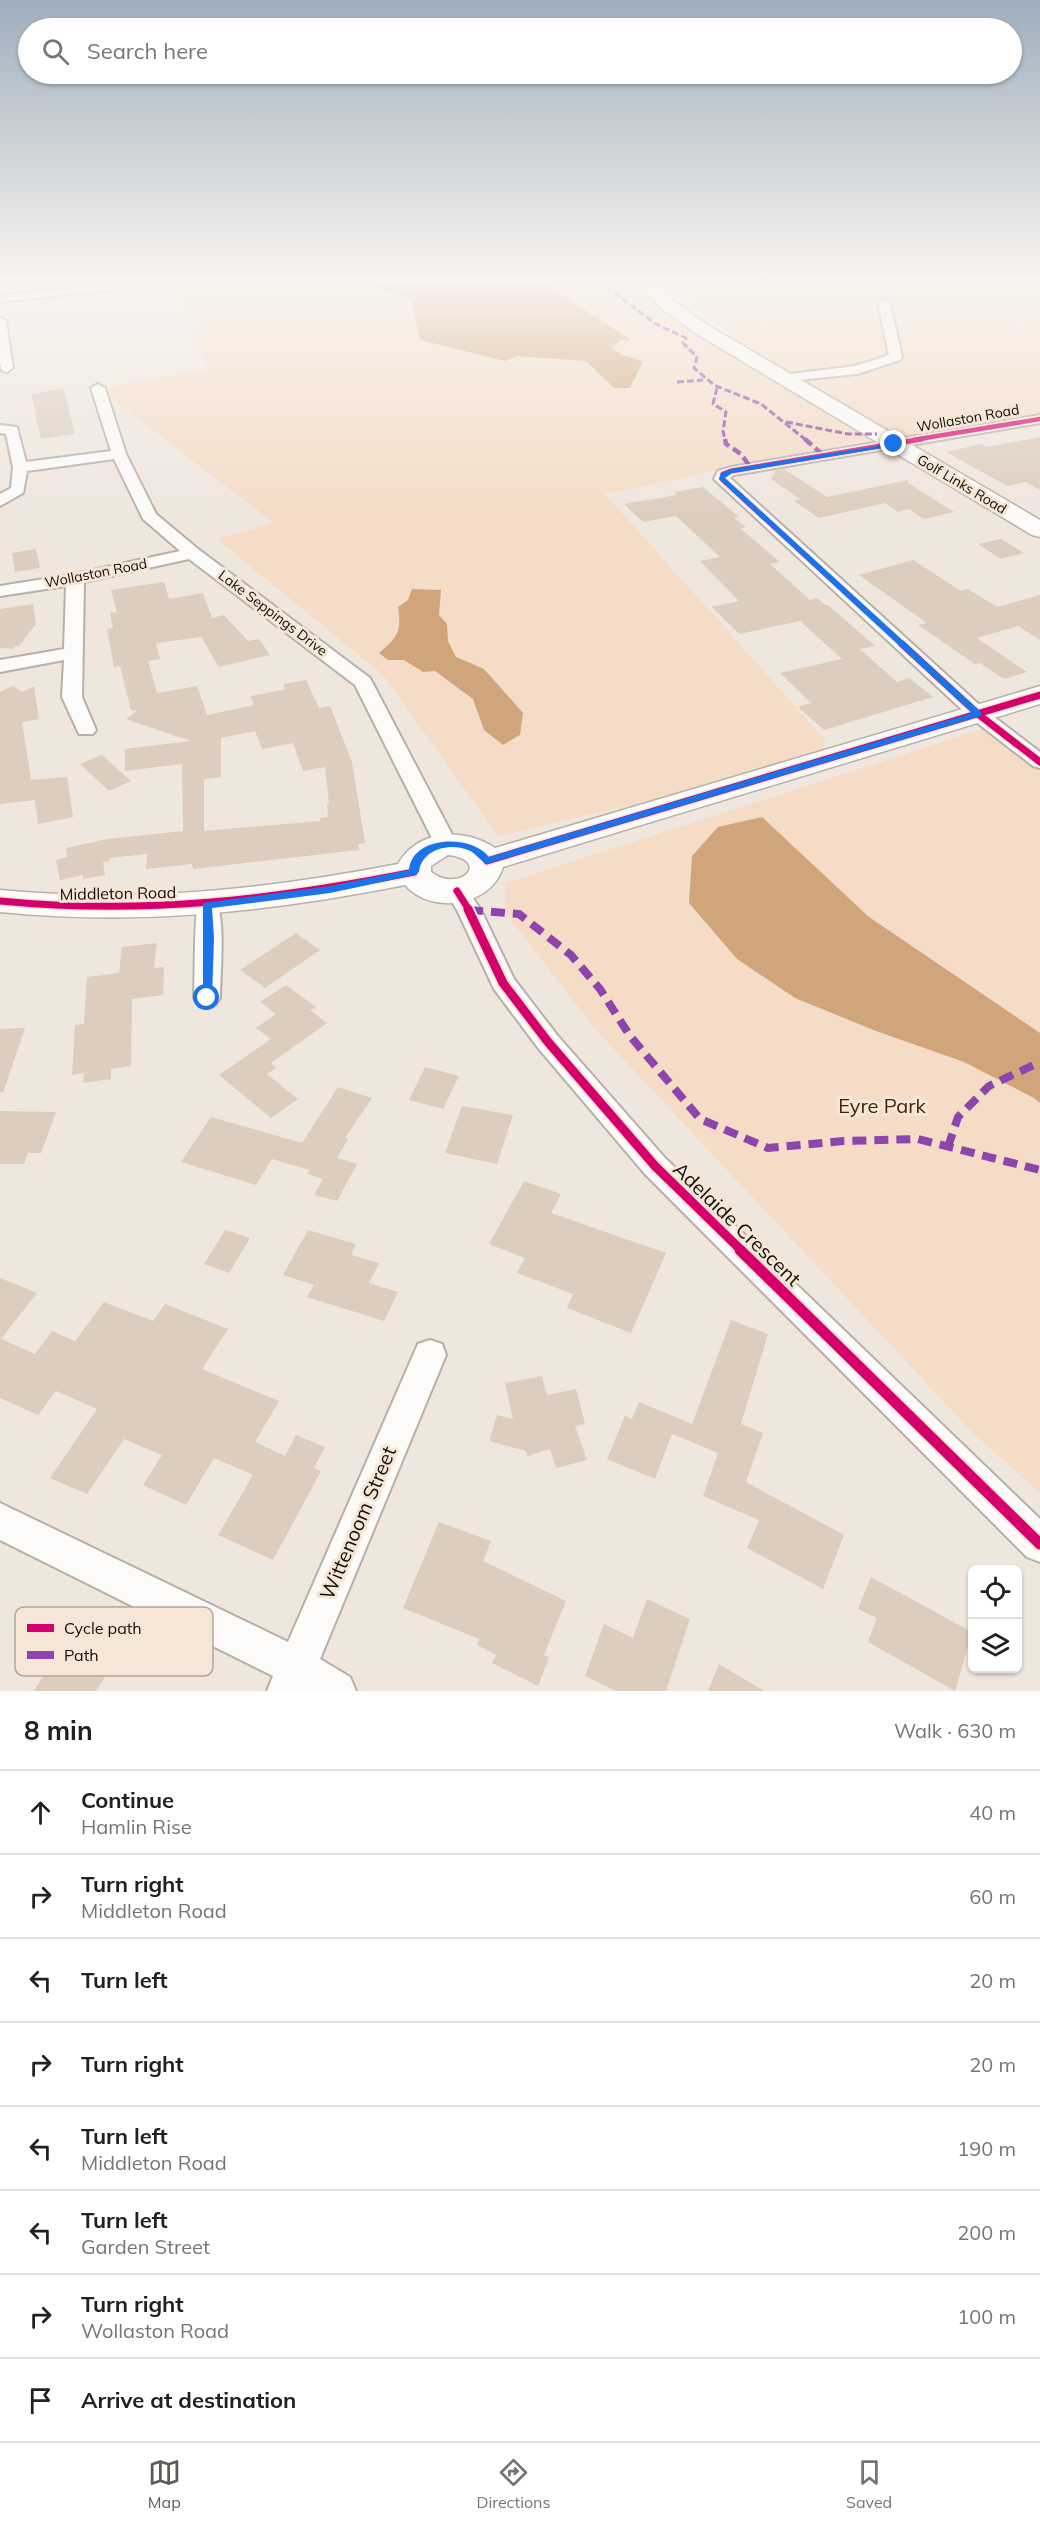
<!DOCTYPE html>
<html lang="en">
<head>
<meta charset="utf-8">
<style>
  :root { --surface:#fff; --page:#f2f2f2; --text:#202124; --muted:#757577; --line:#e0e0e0; --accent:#605a54 }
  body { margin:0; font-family:Mulish,sans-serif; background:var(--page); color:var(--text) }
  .controls { position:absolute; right:18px; bottom:18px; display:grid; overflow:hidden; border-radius:9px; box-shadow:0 2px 4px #0004 }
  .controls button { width:54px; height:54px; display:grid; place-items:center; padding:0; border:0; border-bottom:2px solid var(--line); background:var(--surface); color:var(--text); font:30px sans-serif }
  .stop { position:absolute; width:18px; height:18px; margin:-14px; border:4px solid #1a73e8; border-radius:50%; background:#fff }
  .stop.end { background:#1a73e8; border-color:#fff; box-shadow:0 2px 6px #0008 }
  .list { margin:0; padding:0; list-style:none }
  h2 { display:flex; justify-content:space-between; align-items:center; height:78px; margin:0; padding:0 24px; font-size:26px }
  h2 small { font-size:20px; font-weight:400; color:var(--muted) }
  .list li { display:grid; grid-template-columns:39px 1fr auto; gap:18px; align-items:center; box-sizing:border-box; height:84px; padding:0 24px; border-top:2px solid var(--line) }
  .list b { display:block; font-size:22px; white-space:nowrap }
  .list p { margin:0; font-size:20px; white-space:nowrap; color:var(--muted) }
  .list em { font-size:20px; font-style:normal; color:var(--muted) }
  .icon { flex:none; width:33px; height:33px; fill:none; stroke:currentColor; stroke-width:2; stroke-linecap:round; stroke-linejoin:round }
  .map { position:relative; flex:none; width:1040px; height:1691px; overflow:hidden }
  .search { position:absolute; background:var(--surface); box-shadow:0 2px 4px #0004; left:18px; right:18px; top:18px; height:66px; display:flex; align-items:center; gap:15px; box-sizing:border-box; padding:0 21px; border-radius:33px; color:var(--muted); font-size:22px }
  .sheet { height:750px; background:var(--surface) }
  nav { display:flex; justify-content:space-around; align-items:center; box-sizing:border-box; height:84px; border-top:2px solid var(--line); background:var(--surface); font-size:16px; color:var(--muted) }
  nav a { display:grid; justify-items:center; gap:3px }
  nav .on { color:var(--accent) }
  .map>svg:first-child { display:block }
  .green { fill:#f4dcc6 }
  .water { fill:#d0a57b }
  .building { fill:#dccdbe; fill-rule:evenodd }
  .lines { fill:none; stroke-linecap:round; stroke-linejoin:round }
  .street-casing { stroke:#b6b0a9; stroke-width:4 }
  .secondary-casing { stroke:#b6b0a9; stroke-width:3 }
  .street { fill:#fdfbfa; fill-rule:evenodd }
  .secondary { fill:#fdfbfa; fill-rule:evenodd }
  .quiet-far2 { stroke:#8e44ad; stroke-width:3; stroke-dasharray:7 3; stroke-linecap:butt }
  .quiet-far1 { stroke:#8e44ad; stroke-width:4.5; stroke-dasharray:9 4.5; stroke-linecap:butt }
  .quiet { stroke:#8e44ad; stroke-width:8; stroke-dasharray:14 8; stroke-linecap:butt }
  .cycleway-far4-casing { stroke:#f6e6d7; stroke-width:7 }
  .cycleway-far3-casing { stroke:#f6e6d7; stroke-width:8 }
  .cycleway-far2-casing { stroke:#f6e6d7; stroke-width:10 }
  .cycleway-far1-casing { stroke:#f6e6d7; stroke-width:13 }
  .cycleway-casing { stroke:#f6e6d7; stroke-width:15 }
  .cycleway-far4 { stroke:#d6006c; stroke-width:4.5 }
  .cycleway-far3 { stroke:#d6006c; stroke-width:5 }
  .cycleway-far2 { stroke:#d6006c; stroke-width:7 }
  .cycleway-far1 { stroke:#d6006c; stroke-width:9 }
  .cycleway { stroke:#d6006c; stroke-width:11 }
  .route { fill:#1a73e8 }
  .labels { text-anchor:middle; stroke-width:6; stroke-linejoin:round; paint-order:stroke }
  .far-street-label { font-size:14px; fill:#130e09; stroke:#f6e6d7 }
  .street-label { font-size:16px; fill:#130e09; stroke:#f6e6d7 }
  .near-park-label { font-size:20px; fill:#3d250c; stroke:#f6e6d7 }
  .near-street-label { font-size:20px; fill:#130e09; stroke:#f6e6d7 }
  .key { fill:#f6e6d7; stroke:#b2a599; stroke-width:1.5 }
  .key-label { font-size:16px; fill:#130e09 }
</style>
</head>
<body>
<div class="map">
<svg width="1040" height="1691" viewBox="0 0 1040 1691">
  <rect width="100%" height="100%" fill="#efe6de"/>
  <g class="green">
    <path d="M177,281H636L661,308L871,439L605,494L827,742L822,744L834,757L498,836L383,675L217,539L274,523L98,388L207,369L176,282Z"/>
    <path d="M661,281H1040V412L898,437L740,342Z"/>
    <path d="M986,728L1040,769V1493L974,1434L596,1030L505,912L506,883Z"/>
  </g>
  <g class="water">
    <path d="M364,281H540L631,340H621L612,348L622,355L643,361L630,388H614L586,361L517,356L505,361L420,340L411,299L375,288Z"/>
    <path d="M412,589L441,590L439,615L447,624L448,641L456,657L484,669L523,713L520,735L503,745L484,730L473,699L435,671L423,672L404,660H388L379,653C398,637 402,631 398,607L408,600Z"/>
    <path d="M762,817L869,917L1040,1033V1103L1034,1098L964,1062L876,1031L795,998L737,959L689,903L692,856L718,827Z"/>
  </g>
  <g class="building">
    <path d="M63,388L75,434L41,439L31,394Z"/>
    <path d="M1040,437V490L1026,482L1007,486L946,452L981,444L986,447Z"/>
    <path d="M784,469L827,497L908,480V483L954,512L924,519L909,509L898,512L885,503L819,518L794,501L800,499L771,479L776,470Z"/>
    <path d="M703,487L739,517L734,518L746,527L740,528L780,562L770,564L810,600L817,598L825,605H828L875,646L860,649L897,682L909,678L933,697L824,730L798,707L811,703L780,673L842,659L800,621L739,634L712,607L739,601L700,561L720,557L676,516L643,522L624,504L677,495L674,492Z"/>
    <path d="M1001,539L1024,553L1001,559L978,544Z"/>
    <path d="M36,549L40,568L15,572L12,553Z"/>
    <path d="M913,560L961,591L968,589L997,607L1040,595V640L1018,626L977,638L1027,672L1004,679L980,663L975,664L918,625L927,623L859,575Z"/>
    <path d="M164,582L169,599L203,593L212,618L224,615L248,641L259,639L270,655L219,667L201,637L156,643L160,659L148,661L157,693L197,686L207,715L254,705L251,696L286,689L283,684L306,680L319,708L330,706L352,762L365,843L358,844L359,850L193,869L192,864L146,869L147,854L109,858L110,861L103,862L105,875L83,879V875L60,880L56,860L67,857L66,848L108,839L183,831L182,764L125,771V749L191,741L126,719L137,711L131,710L120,666L114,667L107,629L113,628L110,613L117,612L111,590ZM255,731L262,749L293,743L303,771L325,767L329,804H327L328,817L320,818V821L204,831V779L221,777V738Z"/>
    <path d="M33,604L36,624L19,646H15L13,649L0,648V609Z"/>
    <path d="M13,686L22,692L34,686L39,719L22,722L31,780L67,777L73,817L38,824L35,800L0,804V692Z"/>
    <path d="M102,755L131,781L109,791L80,764Z"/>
    <path d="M296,933L320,950L265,988L240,970Z"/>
    <path d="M157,943L154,968L164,967L163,995L132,999L131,1066L111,1069V1079L83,1083L84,1073L72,1075L75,1025L84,1024L87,977L119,973L122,947Z"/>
    <path d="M286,985L316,1007L310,1010L327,1023L271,1063L276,1068L267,1074L298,1099L271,1118L219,1075L271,1039L256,1028L276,1014L260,1002Z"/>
    <path d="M25,1028L3,1093L0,1092V1029Z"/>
    <path d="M425,1067L459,1076L443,1109L409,1100Z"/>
    <path d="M338,1087L372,1098L345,1138L348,1139L337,1158L357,1164L337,1201L314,1195L323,1179L307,1174L310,1170L272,1159L256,1185L181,1162L211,1117L302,1143Z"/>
    <path d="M462,1106L513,1115L497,1164L445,1153Z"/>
    <path d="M0,1111L56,1112L41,1153H28L24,1164H0Z"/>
    <path d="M524,1181L561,1194L551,1213L666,1253L631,1333L567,1308L573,1294L517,1273L525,1258L489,1244Z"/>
    <path d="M225,1230L250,1238L229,1273L204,1264Z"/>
    <path d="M308,1230L356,1244L351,1255L379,1263L369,1283L398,1292L384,1321L307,1297L314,1285L283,1275Z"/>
    <path d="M0,1278L37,1293L1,1339L35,1354L52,1331L75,1341L104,1302L153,1321L165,1304L228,1329L202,1369L279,1401L255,1442L285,1456L296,1435L325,1447L314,1468L321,1471L273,1560L218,1535L253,1475L214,1458L186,1505L143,1485L162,1455L124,1439L87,1494L50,1478L97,1409L56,1391L38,1415L0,1398Z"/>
    <path d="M731,1320L768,1334L741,1424L763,1433L746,1482L844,1535L823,1589L747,1548L759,1520L703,1496L718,1453L672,1434L655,1479L607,1459L625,1416L632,1419L639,1402L692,1424Z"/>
    <path d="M542,1376L547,1395L576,1389L585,1424L575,1426L587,1460L556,1468L550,1449L527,1456L526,1451L489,1441L497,1415L513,1419L505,1383Z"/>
    <path d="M439,1522L491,1541L483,1561L566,1601L544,1655L549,1657L538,1686L492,1663L496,1655L477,1645L479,1639L403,1608Z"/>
    <path d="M871,1577L972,1632L955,1691L868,1642L877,1618L858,1609Z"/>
    <path d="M647,1599L690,1619L666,1691H616L585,1676L604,1624L633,1638Z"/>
    <path d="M56,1655L105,1677L96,1691H34Z"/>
    <path d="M719,1664L764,1691H708Z"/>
  </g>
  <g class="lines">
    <defs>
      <g id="street">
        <path d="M136,281H170L164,284L0,302V296Z"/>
        <path d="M884,300L890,303L902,357L900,360L857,374L778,382L776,379L778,376L783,375L855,366L889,355L878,303Z"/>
        <path d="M0,317L6,321L13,368L7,372L2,371L0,364Z"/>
        <path d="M98,384L105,388L126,454L156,514L198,549L370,678L457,844L454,849L446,851L438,849L435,844L355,685L189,559L84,582L82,697L96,730L93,734H79L62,697L64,660L0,672V660L64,649L66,586L0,596V586L75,574L180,551L143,519L114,459L27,471L23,493L0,506V494L11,488L13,467L6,434L0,433V425L17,427L26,462L111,451L91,388Z"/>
        <path d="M1040,415V423L734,475L730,478L985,710L1040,752V768L1033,766L971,718L714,479L718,471L731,467Z"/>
        <path d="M457,883L465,886L481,910L514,979L557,1035L665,1158L1040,1519V1562L1027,1557L645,1174L539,1049L494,989L457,910L445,891L449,886Z"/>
        <path d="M207,897L215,899C226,916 220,976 220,998L216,1004L207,1007L198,1004L194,998C195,983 194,906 199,899Z"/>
        <path d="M430,1340L442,1344L446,1355L320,1659L350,1677L356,1691H267L273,1676L0,1540V1503L288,1642L418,1344Z"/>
      </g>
      <g id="secondary">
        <path d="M636,281H653L675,302L709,326L1040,520V537L1032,535L697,334L663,310Z"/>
        <path d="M1040,686V704L503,867C491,907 431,915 405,885C267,912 141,926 0,912V890C136,903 264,890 398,864C418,829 464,827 495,848ZM448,855C492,860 460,894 431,872V866Z"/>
      </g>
    </defs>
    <use href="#street" class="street-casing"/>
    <use href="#secondary" class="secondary-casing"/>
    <use href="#street" class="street"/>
    <use href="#secondary" class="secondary"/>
    <g class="quiet-far2">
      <path d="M598,281L656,324L686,338L683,343L697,357L694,368L714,385L761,404L806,440"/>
      <path d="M677,382L703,380"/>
      <path d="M717,388L713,404L726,412L723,431L725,440"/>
      <path d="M786,422L848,434H877"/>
    </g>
    <g class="quiet-far1">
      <path d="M725,439L726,444L741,454L751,468"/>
      <path d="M805,439L824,456"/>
    </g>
    <g class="quiet">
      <path d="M469,910L519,914L571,955L600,989L630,1036L700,1119L768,1148L843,1141L918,1139L1040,1170"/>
      <path d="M948,1147L958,1117L989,1086L1040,1062"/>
    </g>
    <defs>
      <path id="cycleway-far4" d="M913,440L1040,419"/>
      <path id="cycleway-far3" d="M903,645L722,479L723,474L731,471L922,439"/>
      <g id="cycleway-far2">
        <path d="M902,644L978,714L1040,762"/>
        <path d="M487,861L1040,695"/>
        <path d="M457,891L469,910"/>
        <path d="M0,901C144,915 273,900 414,872"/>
      </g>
      <path id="cycleway-far1" d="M468,909L503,983L548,1042L655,1166L742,1251"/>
      <path id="cycleway" d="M740,1250L1040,1544"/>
    </defs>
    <use href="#cycleway-far4" class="cycleway-far4-casing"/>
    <use href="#cycleway-far3" class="cycleway-far3-casing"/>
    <use href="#cycleway-far2" class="cycleway-far2-casing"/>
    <use href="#cycleway-far1" class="cycleway-far1-casing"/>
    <use href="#cycleway" class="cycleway-casing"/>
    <use href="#cycleway-far4" class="cycleway-far4"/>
    <use href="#cycleway-far3" class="cycleway-far3"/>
    <use href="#cycleway-far2" class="cycleway-far2"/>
    <use href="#cycleway-far1" class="cycleway-far1"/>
    <use href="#cycleway" class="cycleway"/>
  </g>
  <linearGradient id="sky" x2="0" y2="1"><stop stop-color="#9eaebc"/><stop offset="0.54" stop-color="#f8f4f0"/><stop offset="1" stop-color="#f8f4f0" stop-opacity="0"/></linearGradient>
  <rect width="1040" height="517" fill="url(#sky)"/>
  <path class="route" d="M896,443L894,446L732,473L725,478L981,712V716L487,864C480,861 476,853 468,850C449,842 421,850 419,872L414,875L330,893L212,908L214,938L212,998L207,1002L203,1000V903L330,886L409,870C412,835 472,834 489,857L972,713L719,479L721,473L731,469Z"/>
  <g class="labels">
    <g class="far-street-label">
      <text transform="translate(968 418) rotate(-10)" y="5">Wollaston Road</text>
      <text transform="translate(962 484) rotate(31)" y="5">Golf Links Road</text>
      <text transform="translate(96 573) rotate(-11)" y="5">Wollaston Road</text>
      <text transform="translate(273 613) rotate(37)" y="5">Lake Seppings Drive</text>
    </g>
    <g class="street-label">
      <text transform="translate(118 893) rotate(-1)" y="6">Middleton Road</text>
    </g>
    <g class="near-park-label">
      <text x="882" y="1113">Eyre Park</text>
    </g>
    <g class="near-street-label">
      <text transform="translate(737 1224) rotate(44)" y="7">Adelaide Crescent</text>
      <text transform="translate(358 1523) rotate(-67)" y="7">Wittenoom Street</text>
    </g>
  </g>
  <rect x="15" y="1607" width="198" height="69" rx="9" class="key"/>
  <rect x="27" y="1624" width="27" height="8" fill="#d6006c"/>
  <rect x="27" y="1651" width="27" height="8" fill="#8e44ad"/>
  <g class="key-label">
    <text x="64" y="1634">Cycle path</text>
    <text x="64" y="1661">Path</text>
  </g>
</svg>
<div class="controls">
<button><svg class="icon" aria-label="locate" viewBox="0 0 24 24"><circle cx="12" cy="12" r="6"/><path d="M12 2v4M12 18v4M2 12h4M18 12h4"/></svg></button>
<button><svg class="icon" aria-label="layers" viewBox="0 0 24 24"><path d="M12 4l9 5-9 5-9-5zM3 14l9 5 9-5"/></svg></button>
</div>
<div class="stop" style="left:207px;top:998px"></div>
<div class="stop end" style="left:894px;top:444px"></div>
<div class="search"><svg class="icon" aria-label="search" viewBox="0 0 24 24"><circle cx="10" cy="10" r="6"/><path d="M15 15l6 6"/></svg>Search here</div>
</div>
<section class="sheet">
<h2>8 min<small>Walk · 630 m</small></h2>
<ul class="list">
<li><svg class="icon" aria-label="ahead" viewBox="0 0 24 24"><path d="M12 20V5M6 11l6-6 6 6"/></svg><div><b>Continue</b><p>Hamlin Rise</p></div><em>40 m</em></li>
<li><svg class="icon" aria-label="right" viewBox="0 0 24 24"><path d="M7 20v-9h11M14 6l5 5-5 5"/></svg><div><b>Turn right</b><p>Middleton Road</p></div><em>60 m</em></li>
<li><svg class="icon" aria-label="left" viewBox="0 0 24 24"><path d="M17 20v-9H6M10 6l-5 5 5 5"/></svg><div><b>Turn left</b></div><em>20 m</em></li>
<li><svg class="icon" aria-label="right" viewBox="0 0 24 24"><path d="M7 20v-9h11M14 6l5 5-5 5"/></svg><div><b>Turn right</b></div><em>20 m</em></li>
<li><svg class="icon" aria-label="left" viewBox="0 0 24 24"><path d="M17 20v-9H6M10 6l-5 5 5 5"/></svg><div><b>Turn left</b><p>Middleton Road</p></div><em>190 m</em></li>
<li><svg class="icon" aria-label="left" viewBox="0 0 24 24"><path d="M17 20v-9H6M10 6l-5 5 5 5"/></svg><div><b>Turn left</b><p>Garden Street</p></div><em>200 m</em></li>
<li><svg class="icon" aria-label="right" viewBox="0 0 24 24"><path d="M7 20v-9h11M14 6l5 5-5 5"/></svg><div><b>Turn right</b><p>Wollaston Road</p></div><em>100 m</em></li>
<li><svg class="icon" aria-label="arrive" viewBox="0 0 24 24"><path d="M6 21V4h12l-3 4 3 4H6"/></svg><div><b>Arrive at destination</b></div></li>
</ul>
</section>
<nav>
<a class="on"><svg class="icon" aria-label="map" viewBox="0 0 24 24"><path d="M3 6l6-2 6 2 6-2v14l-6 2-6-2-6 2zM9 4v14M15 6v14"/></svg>Map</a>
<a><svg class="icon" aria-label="directions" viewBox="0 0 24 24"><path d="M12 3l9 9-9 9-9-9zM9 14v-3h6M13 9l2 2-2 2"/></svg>Directions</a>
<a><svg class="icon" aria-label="saved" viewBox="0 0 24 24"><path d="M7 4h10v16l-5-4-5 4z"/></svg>Saved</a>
</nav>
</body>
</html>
